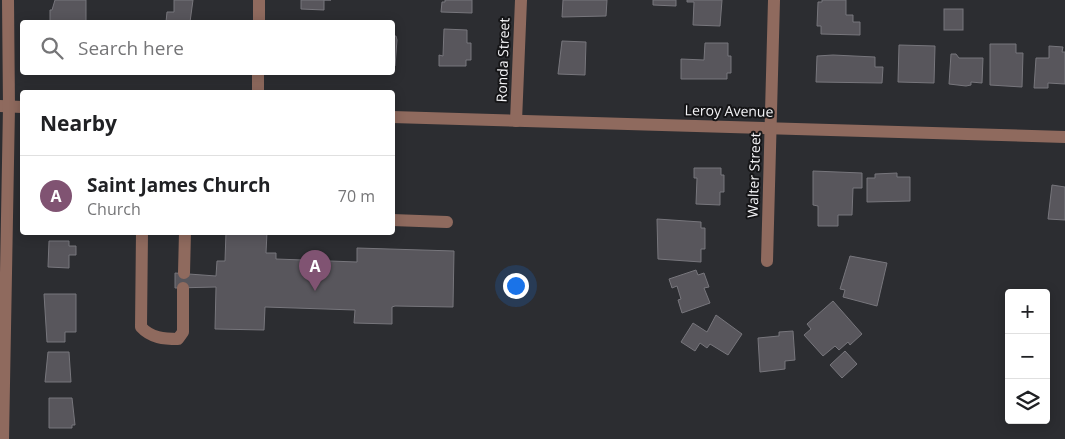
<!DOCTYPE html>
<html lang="en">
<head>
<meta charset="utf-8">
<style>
  :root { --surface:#fff; --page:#f2f2f2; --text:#202124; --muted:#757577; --line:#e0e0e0; --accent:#805372 }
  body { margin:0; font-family:"Open Sans",sans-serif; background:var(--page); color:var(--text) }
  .controls { position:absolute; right:15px; bottom:15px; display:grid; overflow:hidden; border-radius:5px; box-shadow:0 2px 12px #0003 }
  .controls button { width:45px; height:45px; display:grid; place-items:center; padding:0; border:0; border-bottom:1px solid var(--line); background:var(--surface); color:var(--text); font:25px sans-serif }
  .you { position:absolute; left:515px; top:285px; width:18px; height:18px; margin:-12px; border:4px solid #fff; border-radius:50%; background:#1a73e8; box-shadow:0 0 0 8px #1a73e833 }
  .badge { display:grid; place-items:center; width:32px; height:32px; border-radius:50%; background:var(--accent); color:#fff; font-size:16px; font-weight:700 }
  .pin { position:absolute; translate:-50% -41px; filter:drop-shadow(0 1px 2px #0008) }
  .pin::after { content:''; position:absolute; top:26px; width:18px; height:15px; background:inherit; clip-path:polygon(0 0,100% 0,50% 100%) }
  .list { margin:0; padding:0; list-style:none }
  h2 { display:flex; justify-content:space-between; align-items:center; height:65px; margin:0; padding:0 20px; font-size:21px }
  h2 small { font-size:16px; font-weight:400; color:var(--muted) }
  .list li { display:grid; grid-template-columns:32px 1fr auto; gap:15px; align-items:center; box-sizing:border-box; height:80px; padding:0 20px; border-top:1px solid var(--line) }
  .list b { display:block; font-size:19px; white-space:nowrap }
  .list p { margin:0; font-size:16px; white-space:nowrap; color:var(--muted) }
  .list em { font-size:16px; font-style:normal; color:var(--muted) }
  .icon { flex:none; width:28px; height:28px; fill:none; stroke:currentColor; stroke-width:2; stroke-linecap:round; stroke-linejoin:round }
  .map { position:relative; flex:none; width:1065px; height:439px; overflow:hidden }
  .search { position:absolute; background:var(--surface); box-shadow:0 2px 12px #0003; left:20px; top:20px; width:375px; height:55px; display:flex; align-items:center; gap:12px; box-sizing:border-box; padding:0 18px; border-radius:5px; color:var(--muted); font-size:19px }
  .panel { position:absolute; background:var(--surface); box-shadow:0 2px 12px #0003; left:20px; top:90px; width:375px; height:145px; border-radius:5px }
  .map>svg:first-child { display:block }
  .building { fill:#58565c; stroke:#77767c }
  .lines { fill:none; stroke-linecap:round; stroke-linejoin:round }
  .minor { stroke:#8f6a5e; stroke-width:12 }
  .labels { text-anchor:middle; stroke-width:4; stroke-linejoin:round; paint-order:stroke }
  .street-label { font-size:14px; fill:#f4f4f7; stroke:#151517 }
</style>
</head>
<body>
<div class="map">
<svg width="1065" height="439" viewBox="0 0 1065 439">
  <rect width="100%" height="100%" fill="#2c2d31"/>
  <g class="building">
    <path d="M55,0H86V22H50V10H52Z"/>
    <path d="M174,0H193L190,22H166L167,12H174Z"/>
    <path d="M301,0H331H324V10L301,9Z"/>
    <path d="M445,0H472V13L441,12L442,2H445Z"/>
    <path d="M563,0H607L606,16L562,17Z"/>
    <path d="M653,0H676V6L653,5Z"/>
    <path d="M687,0H722L720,26L693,25L694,2H687Z"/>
    <path d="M822,0H846V15H853V22H860V35L821,34V26H817L818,2H822Z"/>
    <rect x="944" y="9" width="19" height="21"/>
    <path d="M444,29L467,30V43H471V60H466V66H439V55L443,56Z"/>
    <path d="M392,36H396L397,40L395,66H392Z"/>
    <path d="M562,41L586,42L585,75L558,74Z"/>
    <path d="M705,43H728V56H731V73H727V79H681V59L704,60Z"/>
    <path d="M990,44H1016V53H1023L1022,87L990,85Z"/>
    <path d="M899,45L935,46L934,83L898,82Z"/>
    <path d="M1049,46L1063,47L1062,52H1065V84L1048,83V88H1034L1036,58H1049Z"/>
    <path d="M951,54H956L959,58H983L982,83L971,82V85L966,86L949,84Z"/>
    <path d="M833,55L875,57V67H883L882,83L816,82L817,56Z"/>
    <path d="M694,168H721V175H724V192H720V205L696,204L697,178H694Z"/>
    <path d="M813,171L862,173V188H853L852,215H838V226H818V206L813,205Z"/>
    <path d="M897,173V177H910V201L867,202V178H875V174Z"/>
    <path d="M1052,185L1065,187V220L1048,219Z"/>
    <path d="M657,219L701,222V228H705V249H701V262L658,259Z"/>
    <path d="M226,232H267L266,253H276V259L357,262V248L454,251L453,307L395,306L392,307V324L354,323L355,310L265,307L264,330L215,329L216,287L175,288V273L216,276L217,261H225Z"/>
    <path d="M49,241H69V246H76V255H69V268L48,267Z"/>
    <path d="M850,256L887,263L877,306L843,297L845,290L840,289Z"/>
    <path d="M696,270L698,275L704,273L709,287L704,288L710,303L682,313L678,300L681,299L677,286L672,288L669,279Z"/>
    <path d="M44,294H76V332H65V342H47Z"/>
    <path d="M833,301L862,334L850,345L848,342L839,350L835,346L823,356L804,335L811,329L807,324Z"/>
    <path d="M716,315L742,334L728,355L710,344L707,348L700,343L695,351L681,342L693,323L707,332Z"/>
    <path d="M793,331L795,360L785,361V369L760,372L758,338L779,336V332Z"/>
    <path d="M845,351L857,364L842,378L830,365Z"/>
    <path d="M48,352H69L71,382H45Z"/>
    <path d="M49,398H72L75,425H72V428H49Z"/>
  </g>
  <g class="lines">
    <g class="minor">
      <path d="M259,22V0"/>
      <path d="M258,92V72"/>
      <path d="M0,106L22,107"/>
      <path d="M392,117L1065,137"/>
      <path d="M516,121L521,0"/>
      <path d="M392,220L447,222"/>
      <path d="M142,232L141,327C151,338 164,339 178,339L183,332V288"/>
      <path d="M767,261L774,0"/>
      <path d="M184,273L185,232"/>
      <path d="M3,439L9,107L8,0"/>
    </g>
  </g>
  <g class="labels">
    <g class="street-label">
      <text transform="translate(503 60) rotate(-88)" y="5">Ronda Street</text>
      <text transform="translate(729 111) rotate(1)" y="5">Leroy Avenue</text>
      <text transform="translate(754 175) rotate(-88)" y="5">Walter Street</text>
    </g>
  </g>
</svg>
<div class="controls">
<button>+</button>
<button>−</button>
<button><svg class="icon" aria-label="layers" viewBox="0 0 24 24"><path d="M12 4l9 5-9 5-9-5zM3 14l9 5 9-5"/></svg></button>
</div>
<div class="you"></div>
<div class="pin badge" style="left:315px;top:291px">A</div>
<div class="search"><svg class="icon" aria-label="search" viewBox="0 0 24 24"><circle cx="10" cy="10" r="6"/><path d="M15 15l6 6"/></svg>Search here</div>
<section class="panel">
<h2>Nearby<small></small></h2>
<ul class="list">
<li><span class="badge">A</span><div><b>Saint James Church</b><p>Church</p></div><em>70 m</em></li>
</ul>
</section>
</div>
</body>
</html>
